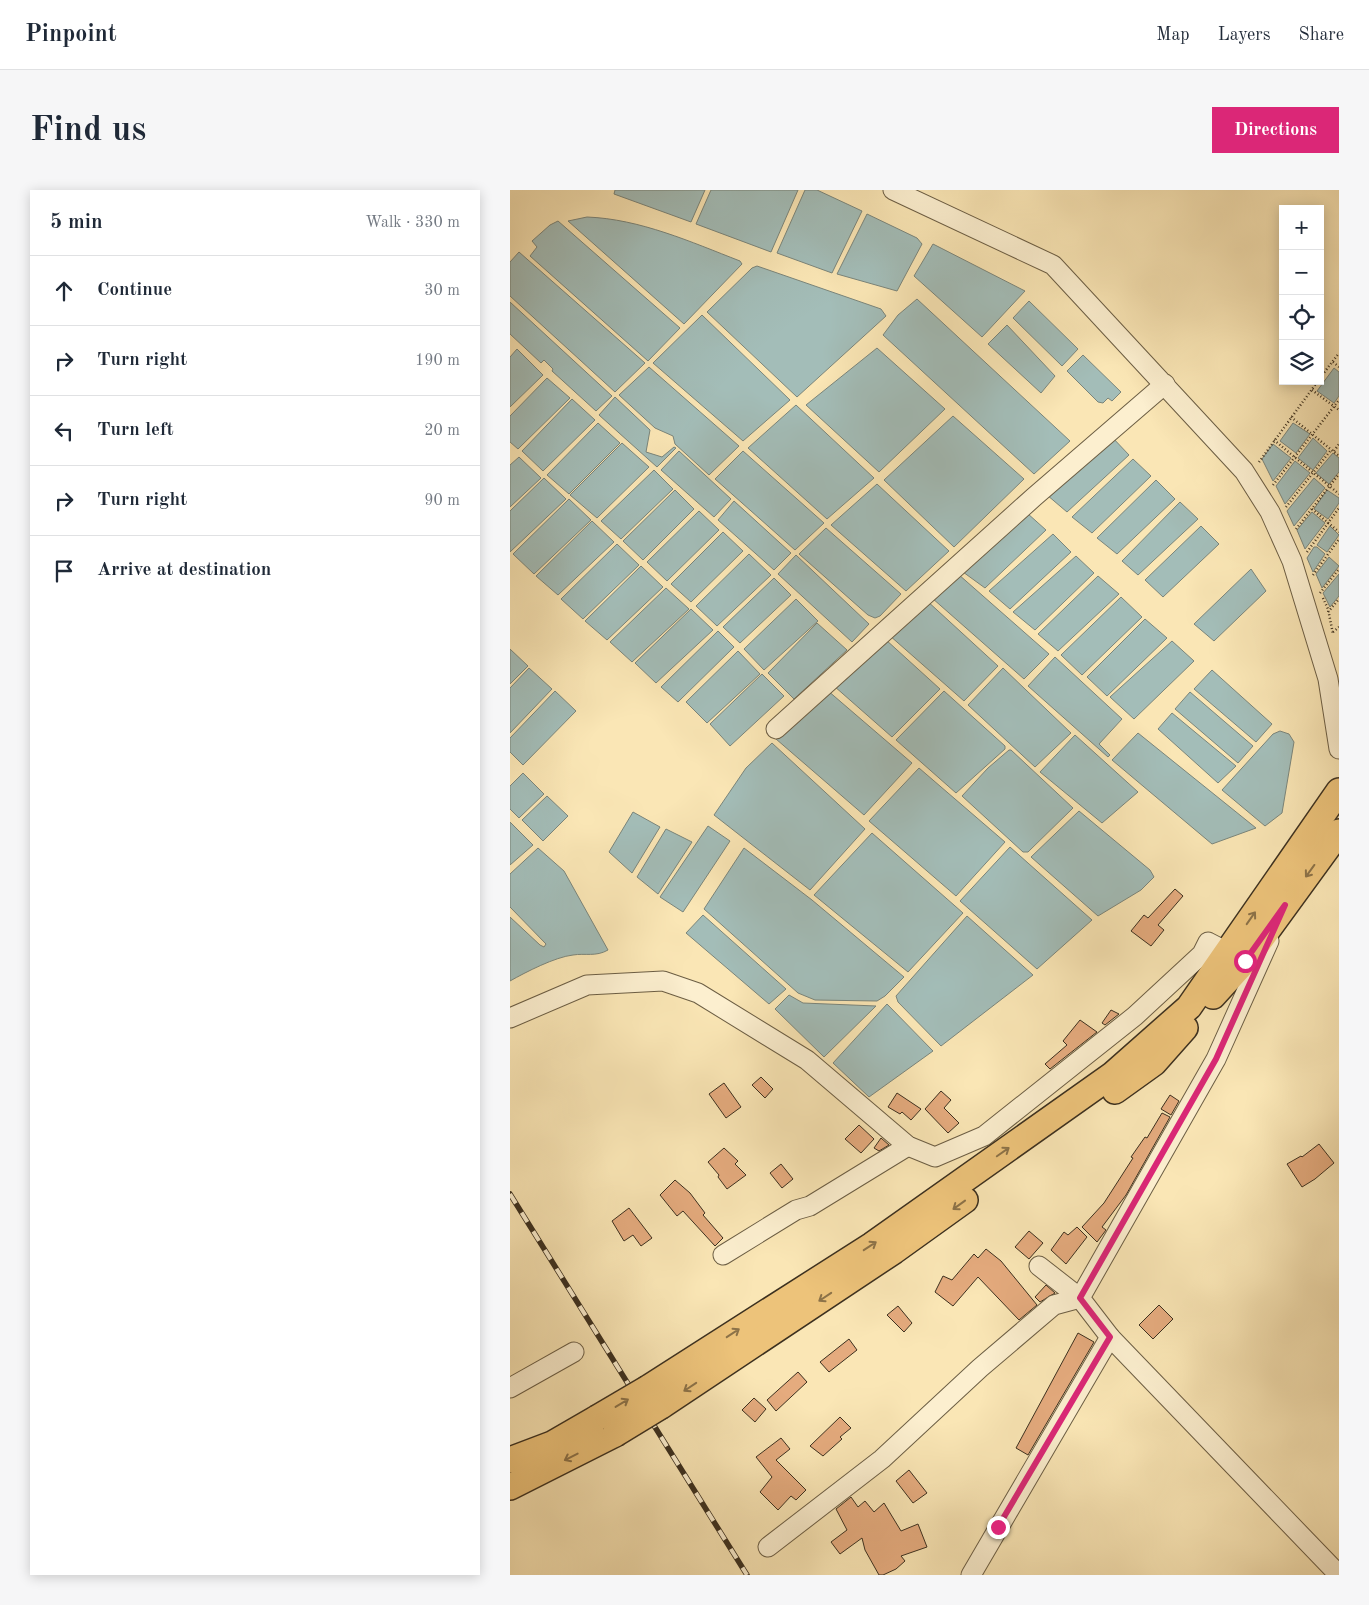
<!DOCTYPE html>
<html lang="en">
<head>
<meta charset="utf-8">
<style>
  :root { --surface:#fff; --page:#f6f6f7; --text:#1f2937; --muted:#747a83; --line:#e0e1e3; --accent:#db2777 }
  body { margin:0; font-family:"Old Standard TT",serif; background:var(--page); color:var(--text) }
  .controls { position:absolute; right:15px; top:15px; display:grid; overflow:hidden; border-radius:0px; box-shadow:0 2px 12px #0003 }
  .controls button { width:45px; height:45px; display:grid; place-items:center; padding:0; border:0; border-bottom:1px solid var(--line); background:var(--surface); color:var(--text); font:25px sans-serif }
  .stop { position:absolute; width:15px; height:15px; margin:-11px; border:4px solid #db2777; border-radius:50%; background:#fff }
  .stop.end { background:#db2777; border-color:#fff; box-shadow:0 1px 5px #0008 }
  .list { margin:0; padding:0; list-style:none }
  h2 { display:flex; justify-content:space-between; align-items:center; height:65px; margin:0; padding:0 20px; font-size:21px }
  h2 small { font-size:16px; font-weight:400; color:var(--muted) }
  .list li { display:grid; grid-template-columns:32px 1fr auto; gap:15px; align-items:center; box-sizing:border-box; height:70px; padding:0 20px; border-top:1px solid var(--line) }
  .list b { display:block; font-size:19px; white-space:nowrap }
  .list em { font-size:16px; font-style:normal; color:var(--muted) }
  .icon { flex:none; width:28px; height:28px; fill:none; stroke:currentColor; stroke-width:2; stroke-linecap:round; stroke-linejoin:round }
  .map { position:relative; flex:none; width:829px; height:1385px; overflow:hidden; border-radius:0px }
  header { display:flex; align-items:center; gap:30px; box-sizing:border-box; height:70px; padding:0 25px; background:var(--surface); border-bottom:1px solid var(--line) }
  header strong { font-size:24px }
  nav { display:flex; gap:28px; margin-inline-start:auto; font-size:18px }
  .intro { display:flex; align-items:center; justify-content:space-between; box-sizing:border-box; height:120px; padding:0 30px }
  h1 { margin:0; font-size:35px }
  .button { padding:12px 22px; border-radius:0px; background:var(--accent); color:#fff; font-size:18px; font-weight:700 }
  main { display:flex; gap:30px; padding:0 30px }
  aside { flex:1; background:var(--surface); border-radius:0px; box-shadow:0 2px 12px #0003 }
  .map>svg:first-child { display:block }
  .water { fill:#a3bdb8; stroke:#7a857b }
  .building { fill:#e5ab7e; stroke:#3c301f }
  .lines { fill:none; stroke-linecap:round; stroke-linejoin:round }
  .minor-casing { stroke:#6c5e44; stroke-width:21 }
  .major-casing { stroke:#3c301f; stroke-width:28 }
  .path { stroke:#3c301f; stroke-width:2.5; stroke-dasharray:1 2.5; stroke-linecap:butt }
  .minor { stroke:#fcefcf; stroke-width:19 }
  .major { stroke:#edc37a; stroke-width:25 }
  .rail-casing { stroke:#3c301f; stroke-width:5.5 }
  .rail { stroke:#fcefcf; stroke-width:4; stroke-dasharray:11; stroke-linecap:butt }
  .major-bridge-casing { stroke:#3c301f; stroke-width:28; stroke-linecap:butt }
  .major-bridge { stroke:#edc37a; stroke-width:25 }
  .oneway { stroke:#8c7248 }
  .route { stroke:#db2777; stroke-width:6 }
</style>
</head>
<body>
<header>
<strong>Pinpoint</strong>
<nav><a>Map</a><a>Layers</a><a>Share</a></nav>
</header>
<div class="intro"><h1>Find us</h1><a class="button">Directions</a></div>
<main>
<aside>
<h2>5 min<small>Walk · 330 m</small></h2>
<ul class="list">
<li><svg class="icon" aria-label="ahead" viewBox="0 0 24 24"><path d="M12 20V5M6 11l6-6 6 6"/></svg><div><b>Continue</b></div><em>30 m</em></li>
<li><svg class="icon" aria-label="right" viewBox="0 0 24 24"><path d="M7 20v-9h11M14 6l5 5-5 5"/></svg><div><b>Turn right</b></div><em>190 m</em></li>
<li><svg class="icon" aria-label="left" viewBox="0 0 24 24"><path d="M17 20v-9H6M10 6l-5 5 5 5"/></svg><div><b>Turn left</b></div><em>20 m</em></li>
<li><svg class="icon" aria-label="right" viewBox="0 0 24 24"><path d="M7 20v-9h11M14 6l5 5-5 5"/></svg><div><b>Turn right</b></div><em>90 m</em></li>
<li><svg class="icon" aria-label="arrive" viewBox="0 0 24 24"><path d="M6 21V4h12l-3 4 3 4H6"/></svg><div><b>Arrive at destination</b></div></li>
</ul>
</aside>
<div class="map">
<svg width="829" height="1385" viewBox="0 0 829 1385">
  <rect width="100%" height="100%" fill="#fae6b5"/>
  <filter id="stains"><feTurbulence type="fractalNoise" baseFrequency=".004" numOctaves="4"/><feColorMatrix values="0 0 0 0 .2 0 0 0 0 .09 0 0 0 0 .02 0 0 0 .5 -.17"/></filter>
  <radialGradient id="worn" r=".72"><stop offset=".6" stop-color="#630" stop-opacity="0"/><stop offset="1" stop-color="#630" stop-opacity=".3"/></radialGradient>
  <g class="water">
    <path d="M105,0H195L181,32L104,4Z"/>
    <path d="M201,0H288L261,62L186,34Z"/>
    <path d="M295,0H307L352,21L322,83L267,63Z"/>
    <path d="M357,24L407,48L412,54L387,101L327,84Z"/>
    <path d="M77,27C130,29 181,52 230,71L232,74L174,134L58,31Z"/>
    <path d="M48,31L170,138L138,171L20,66L27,57L22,51L40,35Z"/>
    <path d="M423,54L515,101L472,147L404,86Z"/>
    <path d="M9,62L135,173L105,202L0,106V72Z"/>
    <path d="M247,76L371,119L376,126L287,207L197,122L242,78Z"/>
    <path d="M407,109L560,251L524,284L373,145L388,125Z"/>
    <path d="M519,111L568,159L552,176L503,128Z"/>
    <path d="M0,112L102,206L86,221L42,181L43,179L34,170L31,173L0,144Z"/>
    <path d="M192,125L280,210L233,251L143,173Z"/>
    <path d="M497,135L545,186L531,203L478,154Z"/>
    <path d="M367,158L435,219L369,282L296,215Z"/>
    <path d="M7,159L33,185L0,217V167Z"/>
    <path d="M573,165L611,202L602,211L598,208L593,213L588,212L557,181Z"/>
    <path d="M139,177L229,256L199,285L165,254L163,246L145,238L109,205Z"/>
    <path d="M824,178L829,182V206L824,213L807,201Z"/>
    <path d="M37,188L60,208L8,259L0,252V226Z"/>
    <path d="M105,207L140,240L136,262L152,267L164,257L166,258L147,277L89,225Z"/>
    <path d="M62,209L85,230L33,281L12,261Z"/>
    <path d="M286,215L364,288L317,329L238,258Z"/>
    <path d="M443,226L514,289L444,357L374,290Z"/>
    <path d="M88,233L110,253L59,304L37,285Z"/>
    <path d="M783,233L800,244L786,263L770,251Z"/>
    <path d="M601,246L619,265L557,322L537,305Z"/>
    <path d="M803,248L817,261L803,280L788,268Z"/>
    <path d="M112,253L139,277L87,328L60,305Z"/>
    <path d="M763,254L781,268L763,291L752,269Z"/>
    <path d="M169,261L221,309L204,327L151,280Z"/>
    <path d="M233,261L314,333L285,360L205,289Z"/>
    <path d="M823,263L829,268V282L819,294L806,283Z"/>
    <path d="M9,267L31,288L0,317V275Z"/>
    <path d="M623,269L641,286L582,343L562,327Z"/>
    <path d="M785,271L800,283L775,314L766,296Z"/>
    <path d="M144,280L163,299L111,349L91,331Z"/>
    <path d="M34,288L56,309L0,362V321Z"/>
    <path d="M804,288L815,298L784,336L777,321Z"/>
    <path d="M646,290L665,309L607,364L587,348Z"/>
    <path d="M367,294L439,361L396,401L321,335Z"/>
    <path d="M165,300L184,319L133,370L113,351Z"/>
    <path d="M817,300L829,308V313L818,329L804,319Z"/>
    <path d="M59,309L81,330L24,384L3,364Z"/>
    <path d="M224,311L281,363L264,380L208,330Z"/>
    <path d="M670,312L688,329L628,385L612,371Z"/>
    <path d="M189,321L209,340L157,391L137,372Z"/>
    <path d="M802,322L815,333L795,359L787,340Z"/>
    <path d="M517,323L536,340L475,398L453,382Z"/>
    <path d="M82,331L104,352L48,405L26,386Z"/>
    <path d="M691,336L709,354L653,407L635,390Z"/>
    <path d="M820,336L829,345L817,362L807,355Z"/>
    <path d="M316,338L391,404L370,426L365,428L358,425L289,364Z"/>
    <path d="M213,342L233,361L181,412L161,394Z"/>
    <path d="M543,344L561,362L500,419L479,401Z"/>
    <path d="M107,354L129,375L73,429L51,409Z"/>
    <path d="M804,357H807L815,364L803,382L797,368Z"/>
    <path d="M239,364L261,385L207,436L186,416Z"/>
    <path d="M286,365L359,434L342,452L268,384Z"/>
    <path d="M566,366L584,383L525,440L503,422Z"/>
    <path d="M819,367L829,376L812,398L806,384Z"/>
    <path d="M131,376L153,397L97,450L75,431Z"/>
    <path d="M741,379L756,401L704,451L684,434Z"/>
    <path d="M448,384L539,464L514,489L422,408Z"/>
    <path d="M829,384V406L820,417L813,403Z"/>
    <path d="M588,386L609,404L548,461L528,444Z"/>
    <path d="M264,388L281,405L230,453L213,437Z"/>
    <path d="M156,398L179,419L122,472L100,452Z"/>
    <path d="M611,407L632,427L572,485L551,465Z"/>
    <path d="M286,409L308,431L254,480L234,459Z"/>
    <path d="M415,409L488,476L454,511L379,445Z"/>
    <path d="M181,419L203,440L146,493L125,473Z"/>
    <path d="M635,429L657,448L597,506L577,487Z"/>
    <path d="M307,433L337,460L284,509L258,483Z"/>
    <path d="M208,441L224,457L168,512L151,497Z"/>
    <path d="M375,449L430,499L382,547L324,496Z"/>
    <path d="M662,451L684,471L624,529L600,507Z"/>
    <path d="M0,459L18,476L0,494Z"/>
    <path d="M228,461L250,484L197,533L176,512Z"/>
    <path d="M545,467L612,529L589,554L600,565L598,567L518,496Z"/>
    <path d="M19,478L42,499L0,543V498Z"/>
    <path d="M493,478L561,543L525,577L458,515Z"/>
    <path d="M702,480L762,534L746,552L684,499Z"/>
    <path d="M252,484L274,506L220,556L200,534Z"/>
    <path d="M317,500L402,573L354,625L266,549Z"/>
    <path d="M45,501L66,521L13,575L0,562V548Z"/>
    <path d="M434,501L495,556V559L446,603L386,550Z"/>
    <path d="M680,502L743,556L728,573L665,519Z"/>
    <path d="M662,523L726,576L708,593L648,539Z"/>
    <path d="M770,541L779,544L784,552L772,623L755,636L712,600L763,544Z"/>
    <path d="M628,543L746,638L702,654L602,570Z"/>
    <path d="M565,545L628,602L592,633L530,582Z"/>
    <path d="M262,553L355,639L300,700L204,625L236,578Z"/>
    <path d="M499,560H501L563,618L518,662H513L452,606L478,578Z"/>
    <path d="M409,578L495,652L446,706L359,631Z"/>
    <path d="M13,583L34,604L9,628L0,619V596Z"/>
    <path d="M37,606L58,626L33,651L12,630Z"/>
    <path d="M569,621L640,680L644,687L631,700L588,726L521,667Z"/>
    <path d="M123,622L150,637L122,683L99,662Z"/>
    <path d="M0,632L23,655L0,675Z"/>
    <path d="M198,636L220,651L173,722L150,707Z"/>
    <path d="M156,639L182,652L148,704L127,687Z"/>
    <path d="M362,643L453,723L398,782L304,705Z"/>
    <path d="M500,657L582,730L527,779L450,711Z"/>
    <path d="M28,658L54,681L98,760C86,767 75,763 63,765C45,767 16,782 0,791V727L30,755L34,757L36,754L0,717V684Z"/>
    <path d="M234,658L302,710L394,787L375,806L367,811L305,810L288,803L194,719Z"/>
    <path d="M193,725L276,799L259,814L176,743Z"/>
    <path d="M457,726L523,785L431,856L388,812L386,806Z"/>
    <path d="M279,805L293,813L366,816L314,867L265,819Z"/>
    <path d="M377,814L423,861L359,907L323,873Z"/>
  </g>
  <g class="building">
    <path d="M665,699L673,706L648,735L654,740L641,756L621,741L634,725L638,728Z"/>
    <path d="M601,820L609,824L595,835L592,833Z"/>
    <path d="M570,830L587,842L540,879L535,874L557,855L553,851Z"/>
    <path d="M251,887L263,899L255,908L242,895Z"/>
    <path d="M214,893L231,917L216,928L199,904Z"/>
    <path d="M431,901L441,910L434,918L449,933L438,943L415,919Z"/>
    <path d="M387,903L411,919L401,930L392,922L390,924L378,917Z"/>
    <path d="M660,905L669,911L661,925L651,919Z"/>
    <path d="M652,923L660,927L616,1005L592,1037L596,1040L587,1052L572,1037L594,1013L623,968L621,967L635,947L637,948Z"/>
    <path d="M349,935L364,949L351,963L335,949Z"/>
    <path d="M371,948L379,955L369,961L364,958Z"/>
    <path d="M809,954L824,973L805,989L792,997L777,974L791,966L792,967Z"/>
    <path d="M214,958L228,971L225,974L236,985L217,999L208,987L209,985L198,972Z"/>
    <path d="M271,974L283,989L272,998L260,983Z"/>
    <path d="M165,990L180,1003L195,1023L193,1025L213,1048L205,1056L173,1021L167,1026L150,1005Z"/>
    <path d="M119,1018L142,1048L131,1056L123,1045L114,1051L102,1031Z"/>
    <path d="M567,1037L577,1047L556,1074L541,1060L554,1042L558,1045Z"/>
    <path d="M519,1041L533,1053L519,1069L505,1057Z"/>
    <path d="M476,1059L491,1071L527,1115L509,1130L468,1087L443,1116L425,1102L433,1086L442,1090L464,1064L468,1068Z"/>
    <path d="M536,1095L545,1103L530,1112L525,1107Z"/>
    <path d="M649,1115L663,1129L643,1149L629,1135Z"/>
    <path d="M388,1116L402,1133L394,1142L377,1125Z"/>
    <path d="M568,1143L584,1152L518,1265L506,1258Z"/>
    <path d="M339,1149L347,1160L319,1182L310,1172Z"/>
    <path d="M288,1182L297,1192L266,1221L257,1210Z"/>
    <path d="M244,1208L256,1219L245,1232L232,1220Z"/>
    <path d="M330,1227L341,1238L330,1247L332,1249L313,1266L300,1256Z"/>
    <path d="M271,1248L280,1259L266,1270L296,1300L286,1310L281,1306L268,1320L250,1302L262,1287L246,1267Z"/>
    <path d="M399,1280L417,1303L403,1313L386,1291Z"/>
    <path d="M341,1307L348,1317L355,1311L364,1322L374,1313L391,1341L408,1334L417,1357L391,1366L395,1371L386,1379L373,1385H369L355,1360L352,1348L330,1364L321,1352L337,1340L326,1319Z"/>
  </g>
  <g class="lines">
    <defs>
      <g id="minor">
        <path d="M383,0L543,75L734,281L760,322L782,371L818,489L829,559"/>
        <path d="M266,539L524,307L655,194"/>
        <path d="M0,828L77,795L153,791L188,803L297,870L398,956L425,967L474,946L625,826L692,764L698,752L729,768"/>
        <path d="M213,1065L286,1020L300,1016L398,956"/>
        <path d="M529,1076L570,1108"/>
        <path d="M600,1147L829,1385"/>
        <path d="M0,1198L64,1162"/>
        <path d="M258,1357L372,1269L470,1178L544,1115L570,1108"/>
        <path d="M461,1385L600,1147L570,1108L706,869L759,751"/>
      </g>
      <g id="major">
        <path d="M703,806L735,771L829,642"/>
        <path d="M605,901L644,873L675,838"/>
        <path d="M138,1198L362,1055L602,885L679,817L829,601"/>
        <path d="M151,1216L384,1061L455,1010"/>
        <path d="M0,1270L42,1254L87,1228"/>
        <path d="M0,1297L105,1244"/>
      </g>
    </defs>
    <use href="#minor" class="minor-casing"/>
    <use href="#major" class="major-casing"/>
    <g class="path">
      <path d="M823,172L829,177"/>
      <path d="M810,188L829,163"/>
      <path d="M802,200L829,220"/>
      <path d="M781,227L829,266"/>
      <path d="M764,250L829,304"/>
      <path d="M824,261L829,254"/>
      <path d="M749,272L808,191"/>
      <path d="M763,295L829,210"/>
      <path d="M776,317L821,260"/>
      <path d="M802,319L829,342"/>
      <path d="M786,339L829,284"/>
      <path d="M797,362L829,318"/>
      <path d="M803,385L829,349"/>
      <path d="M810,403L829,379"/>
      <path d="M813,408L818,419L823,444"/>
      <path d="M818,422L829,409"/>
      <path d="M823,442L829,437"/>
    </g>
    <use href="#minor" class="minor"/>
    <use href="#major" class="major"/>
    <defs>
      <path id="rail" d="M0,1004L237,1385"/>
    </defs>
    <use href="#rail" class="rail-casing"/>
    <use href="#rail" class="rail"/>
    <defs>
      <g id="major-bridge">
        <path d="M87,1228L138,1198"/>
        <path d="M105,1244L151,1216"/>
      </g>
    </defs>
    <use href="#major-bridge" class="major-bridge-casing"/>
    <use href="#major-bridge" class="major-bridge"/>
  </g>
  <defs><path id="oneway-shaft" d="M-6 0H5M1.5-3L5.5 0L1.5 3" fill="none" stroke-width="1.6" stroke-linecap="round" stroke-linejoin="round" transform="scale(1.25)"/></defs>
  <g class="oneway">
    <use href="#oneway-shaft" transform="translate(800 681) rotate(126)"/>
    <use href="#oneway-shaft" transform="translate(741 728) rotate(-55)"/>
    <use href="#oneway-shaft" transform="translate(493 962) rotate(-35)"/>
    <use href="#oneway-shaft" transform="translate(449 1015) rotate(144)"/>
    <use href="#oneway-shaft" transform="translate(360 1056) rotate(-33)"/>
    <use href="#oneway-shaft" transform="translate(315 1107) rotate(146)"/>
    <use href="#oneway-shaft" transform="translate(223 1143) rotate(-33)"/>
    <use href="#oneway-shaft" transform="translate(180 1197) rotate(146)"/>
    <use href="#oneway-shaft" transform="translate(112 1213) rotate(-31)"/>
    <use href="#oneway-shaft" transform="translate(61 1267) rotate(153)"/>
  </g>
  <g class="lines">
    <path class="route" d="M488,1337L600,1147L570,1108L706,869L775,715L735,771"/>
  </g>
  <rect width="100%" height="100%" filter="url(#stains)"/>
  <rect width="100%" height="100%" fill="url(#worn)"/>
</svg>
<div class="controls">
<button>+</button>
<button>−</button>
<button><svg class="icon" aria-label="locate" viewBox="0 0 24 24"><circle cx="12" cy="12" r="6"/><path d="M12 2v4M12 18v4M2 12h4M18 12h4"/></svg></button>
<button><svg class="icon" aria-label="layers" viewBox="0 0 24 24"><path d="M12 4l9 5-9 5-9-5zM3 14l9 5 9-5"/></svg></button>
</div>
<div class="stop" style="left:735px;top:771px"></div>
<div class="stop end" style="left:488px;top:1337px"></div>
</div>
</main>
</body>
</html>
